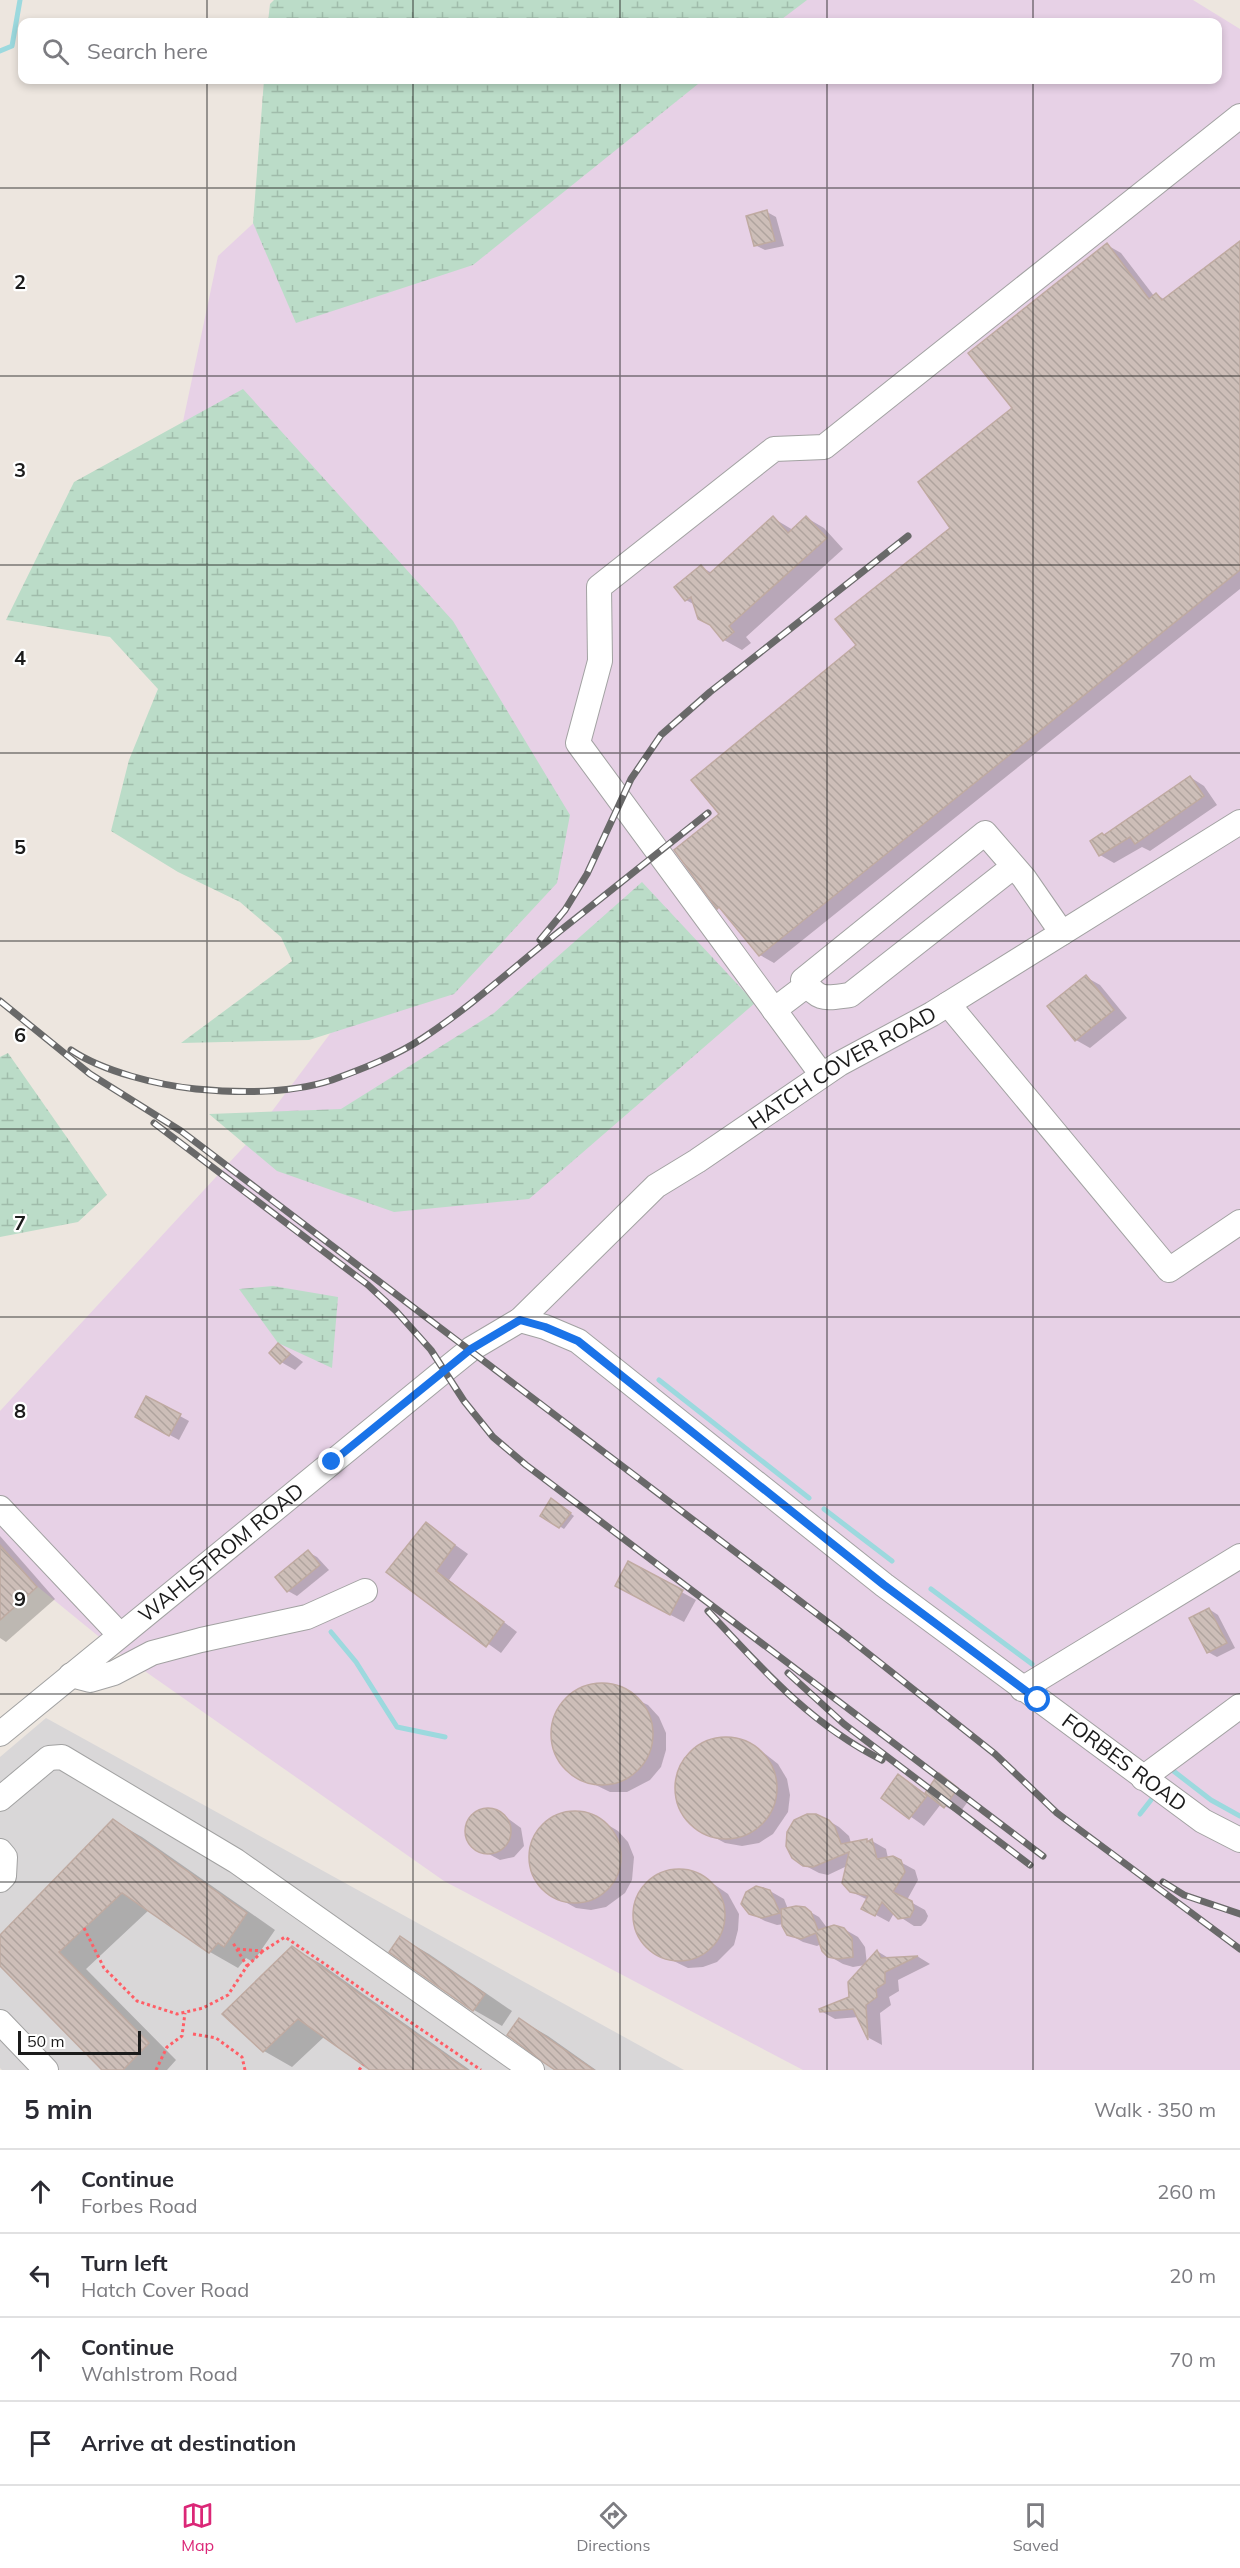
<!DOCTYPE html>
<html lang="en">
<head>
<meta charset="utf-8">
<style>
  :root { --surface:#fff; --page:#f7f7f7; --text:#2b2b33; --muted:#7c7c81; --line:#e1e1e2; --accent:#db2777 }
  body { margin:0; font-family:Mulish,sans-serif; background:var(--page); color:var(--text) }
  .scale { position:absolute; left:18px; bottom:15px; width:123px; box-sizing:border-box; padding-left:6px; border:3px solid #1b1b1b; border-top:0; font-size:16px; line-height:21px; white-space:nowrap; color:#1b1b1b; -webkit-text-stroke:4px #fff; paint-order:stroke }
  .stop { position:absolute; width:18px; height:18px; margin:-14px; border:4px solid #1a73e8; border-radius:50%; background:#fff }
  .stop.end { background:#1a73e8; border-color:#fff; box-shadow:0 2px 6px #0008 }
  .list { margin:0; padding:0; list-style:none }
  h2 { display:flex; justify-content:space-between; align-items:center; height:78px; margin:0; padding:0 24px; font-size:26px }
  h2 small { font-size:20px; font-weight:400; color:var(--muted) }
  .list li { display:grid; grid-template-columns:39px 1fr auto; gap:18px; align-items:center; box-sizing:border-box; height:84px; padding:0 24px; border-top:2px solid var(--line) }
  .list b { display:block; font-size:22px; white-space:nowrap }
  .list p { margin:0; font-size:20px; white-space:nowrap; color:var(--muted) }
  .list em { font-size:20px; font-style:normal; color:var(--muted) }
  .icon { flex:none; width:33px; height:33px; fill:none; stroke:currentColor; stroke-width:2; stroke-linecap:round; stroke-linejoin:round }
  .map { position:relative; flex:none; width:1240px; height:2070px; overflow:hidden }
  .search { position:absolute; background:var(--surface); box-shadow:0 3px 9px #0003; left:18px; right:18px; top:18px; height:66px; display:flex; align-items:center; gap:15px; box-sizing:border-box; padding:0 21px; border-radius:12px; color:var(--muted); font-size:22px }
  .sheet { height:414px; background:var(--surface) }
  nav { display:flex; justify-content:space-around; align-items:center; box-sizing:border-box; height:84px; border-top:2px solid var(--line); background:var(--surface); font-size:16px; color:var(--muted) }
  nav a { display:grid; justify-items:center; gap:3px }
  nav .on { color:var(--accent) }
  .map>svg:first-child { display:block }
  .residential { fill:#d9d7d8 }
  .industrial { fill:#e7d1e6 }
  .wetland { fill:url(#wetland-marsh) }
  .shadow { fill:#0003 }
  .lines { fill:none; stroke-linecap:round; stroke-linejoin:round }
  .stream { stroke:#9cd9de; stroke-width:5 }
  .building { fill:url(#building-back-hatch); stroke:#bfaaa1; stroke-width:1.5 }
  .minor-casing { stroke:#a2a2a2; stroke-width:26 }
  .path { stroke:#ff5e66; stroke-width:3; stroke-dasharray:3 3; stroke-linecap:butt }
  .minor { stroke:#fff; stroke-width:24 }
  .rail-casing { stroke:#696969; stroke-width:7 }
  .rail { stroke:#fff; stroke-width:4.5; stroke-dasharray:14; stroke-linecap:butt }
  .route { stroke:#1a73e8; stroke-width:8 }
  .grid { fill:none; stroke:#1b1b1b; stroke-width:1.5; stroke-opacity:0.55 }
  .labels { text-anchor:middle; stroke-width:4.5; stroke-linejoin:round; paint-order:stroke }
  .street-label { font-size:21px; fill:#1b1b1b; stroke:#fff }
  .grid-label { font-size:20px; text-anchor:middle; font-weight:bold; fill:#1b1b1b; stroke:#fff; stroke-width:4.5; stroke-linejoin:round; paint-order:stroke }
</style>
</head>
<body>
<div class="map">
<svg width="1240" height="2070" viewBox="0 0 1240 2070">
  <defs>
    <pattern id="wetland-marsh" width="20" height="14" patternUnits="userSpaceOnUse" patternTransform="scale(1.5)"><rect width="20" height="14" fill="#bbdcc8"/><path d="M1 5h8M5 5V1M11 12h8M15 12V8" fill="none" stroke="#a0bcab"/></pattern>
    <pattern id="building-back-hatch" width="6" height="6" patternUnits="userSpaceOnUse" patternTransform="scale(1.5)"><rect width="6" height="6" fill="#cdbeb8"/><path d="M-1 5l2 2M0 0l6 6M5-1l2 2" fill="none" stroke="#afa39e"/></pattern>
  </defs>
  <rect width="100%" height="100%" fill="#ede6df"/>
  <path class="residential" d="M46,1718L684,2070H2L0,2068V1757Z"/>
  <path class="industrial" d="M493,0H1193L1240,29V2070H803L444,1881L119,1653L0,1556V1411L252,1138L446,879L181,431L218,256L408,80H1218V22H469Z"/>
  <g class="wetland">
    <path d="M274,0H807L778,22H268L270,4Z"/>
    <path d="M264,80H703L473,265L296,323L253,223Z"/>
    <path d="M243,389L453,621L570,815L557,883L454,994L309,1040L181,1043L292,961L281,937L240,902L178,872L111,831L129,760L158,689L110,637L6,620L74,482Z"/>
    <path d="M642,882L755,1003L529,1199L394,1212L277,1171L209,1114L341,1109L494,1013Z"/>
    <path d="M8,1053L107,1195L78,1222L0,1237V1057Z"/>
    <path d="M273,1286L338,1297L332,1368L278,1343L239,1289Z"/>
  </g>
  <g class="shadow">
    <path d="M767,212L776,217L784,246L765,250L755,245Z"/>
    <path d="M1240,243V589L774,963L760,955L724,911L718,907L721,814L952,529L1014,408L1107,245L1121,253L1154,296L1156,294L1165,300Z"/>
    <path d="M773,518L793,530L807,518L824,528L843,549L746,637L751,643L742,650L724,640L695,605L686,600L701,567L712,573Z"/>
    <path d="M1190,777L1204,786L1217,805L1150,851L1142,847L1114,863L1100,855L1105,836Z"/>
    <path d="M1086,977L1100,985L1127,1018L1090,1048L1076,1040Z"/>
    <path d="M279,1345L303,1362L295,1370L281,1362Z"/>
    <path d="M147,1398L189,1421L179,1440L137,1417Z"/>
    <path d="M556,1503L574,1516L564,1529L542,1515Z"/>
    <path d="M426,1524L468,1554L449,1580L517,1632L501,1653L388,1572Z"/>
    <path d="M0,1536L55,1599L6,1642L0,1638Z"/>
    <path d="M308,1552L317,1557L329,1570L297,1596L288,1591Z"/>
    <path d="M629,1563L696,1600L684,1622L631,1594Z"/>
    <path d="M1209,1609L1218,1615L1235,1648L1217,1657L1208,1652Z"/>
    <path d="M592,1686H609L648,1705L659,1717L666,1733V1750L661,1767L650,1780L627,1792H610L571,1773L560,1760L554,1744L555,1718L564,1704L576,1692Z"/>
    <path d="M724,1739L749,1744L764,1753L778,1764L787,1779L790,1795L788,1812L773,1834L759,1843L742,1846L725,1843L695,1827L684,1814L676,1789L682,1764L693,1751L708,1742Z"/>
    <path d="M940,1775L971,1797L959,1814L941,1804L924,1826L883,1797L899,1776L926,1794Z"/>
    <path d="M484,1809H491L502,1814L521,1828L524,1846L514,1857L500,1860L472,1845L467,1831L468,1824L474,1815Z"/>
    <path d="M566,1813H581L603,1822L618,1831L628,1842L634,1857L632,1880L625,1893L606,1907L591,1910L576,1908L547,1892L537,1880L531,1866V1847L540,1829L552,1819Z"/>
    <path d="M824,1818L839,1827L849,1836L851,1843L872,1841L886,1849L888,1858H893L915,1870L918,1880L907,1900L925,1910L928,1916L926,1921L921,1926H914L894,1913L889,1922L863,1908L868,1900L850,1891L847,1866L828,1875L819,1873L804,1865Z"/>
    <path d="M114,1821L142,1837L275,1930L253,1962L246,1958L238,1968L210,1952L149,1910L86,1969L176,2060L167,2070H104L0,1964V1937Z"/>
    <path d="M670,1871H686L715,1885L728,1894L739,1914L738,1930L734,1945L717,1962L703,1967L688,1968L651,1950L641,1938L635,1924V1908L644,1887L656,1877Z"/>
    <path d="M763,1887L784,1899L788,1909H805L819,1917L828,1929H844L858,1937L865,1947L867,1964L877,1951L890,1959L917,1956L930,1964L898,1980L899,1991L889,1997L891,2005L880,2013L882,2045L869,2038L859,2017L835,2019L821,2011L850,1998L865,1965L853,1967L843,1964L829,1956L821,1944L817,1946L803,1942L788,1934L784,1924L777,1925L765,1921L750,1913L753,1889Z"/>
    <path d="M401,1938L429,1954L512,2011L502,2026L474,2010L391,1951Z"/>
    <path d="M293,1948L321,1964L470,2070H373L325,2036L292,2067L264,2051Z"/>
    <path d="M520,2020L548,2036L596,2070H558Z"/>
  </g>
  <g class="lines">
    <g class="stream">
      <path d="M0,51L12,46L20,0"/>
      <path d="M659,1380L809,1498"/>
      <path d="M824,1509L892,1561"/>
      <path d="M931,1589L1032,1664"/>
      <path d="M331,1632L356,1662L397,1727L445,1737"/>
      <path d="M1167,1766L1211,1800L1240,1816"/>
      <path d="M1140,1814L1151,1800"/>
    </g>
  </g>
  <g class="building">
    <path d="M767,210L775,241L754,246L746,216Z"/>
    <path d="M1240,241V570L759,956L719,907L717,909L674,850L719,814L691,780L856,645L835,619L950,528L918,482L1012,408L968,353L1107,243L1149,299L1156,293L1162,300Z"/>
    <path d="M773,516L788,533L806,516L827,538L729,626L734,632L723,641L710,625L698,619L691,597L685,601L674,587L701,565L709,574Z"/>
    <path d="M1190,776L1204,796L1135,844L1130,837L1099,856L1090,841L1102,833L1104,835Z"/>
    <path d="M1086,975L1114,1010L1075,1041L1047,1006Z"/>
    <path d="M278,1343L290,1354L280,1364L269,1353Z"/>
    <path d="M146,1396L181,1414L169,1436L135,1417Z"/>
    <path d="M551,1498L571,1513L559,1528L540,1516Z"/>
    <path d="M426,1522L455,1545L436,1571L504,1622L486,1647L386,1572Z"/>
    <path d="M0,1545L37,1587L0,1620Z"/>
    <path d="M308,1550L320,1565L287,1592L275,1577Z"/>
    <path d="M628,1561L683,1590L670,1615L615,1586Z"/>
    <path d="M1209,1608L1227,1643L1207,1653L1189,1618Z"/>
    <circle cx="602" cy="1734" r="51"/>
    <circle cx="726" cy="1788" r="51"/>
    <path d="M939,1773L958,1788L944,1808L925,1793Z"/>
    <path d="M898,1774L927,1796L909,1819L881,1798Z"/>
    <circle cx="488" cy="1831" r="23"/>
    <circle cx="575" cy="1857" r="46"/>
    <path d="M807,1814H816L829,1820L835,1827L841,1844L867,1839V1842L872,1839L877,1859L893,1856L901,1860L905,1872L893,1892L912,1901L914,1909L910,1917L898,1919L882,1902L875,1916L861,1909L868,1896L850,1892L842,1883L849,1852L813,1867L803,1866L792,1858L786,1846L787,1832L794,1820Z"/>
    <path d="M113,1819L247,1913L224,1947L218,1943L209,1953L122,1893L59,1952L149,2043L123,2070H102L0,1966V1935Z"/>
    <circle cx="679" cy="1915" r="46"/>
    <path d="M756,1886L770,1890L780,1913L762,1918L749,1914L741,1904L746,1892Z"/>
    <path d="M796,1906L805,1907L811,1912L818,1930L834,1925L844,1928L852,1938L853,1957L838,1959L828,1957L822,1951L816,1933L801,1939L787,1935L782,1926L781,1909Z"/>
    <path d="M400,1936L485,1994L473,2011L389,1952Z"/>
    <path d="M292,1946L467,2070H370L298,2019L263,2052L222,2014Z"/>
    <path d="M877,1950L881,1958L918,1956L885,1972V1983L876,1989L877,1997L866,2005L868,2040L853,2009L820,2012L819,2009L849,1997L848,1982Z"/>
    <path d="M519,2018L594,2070H555L543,2062L507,2035Z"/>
  </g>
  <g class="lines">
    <defs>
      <g id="minor">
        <path d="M1013,867L850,995C825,998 820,1002 803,980L985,833L1024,878L1062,933"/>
        <path d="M948,1004L1169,1270L1240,1222"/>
        <path d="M774,1010L807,985"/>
        <path d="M822,1075L578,743L600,661L599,587L774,449L824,447L1240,116"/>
        <path id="s1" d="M520,1320L545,1327L578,1341L884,1585L1203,1821L1240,1840"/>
        <path d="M0,1508L120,1635"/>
        <path d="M71,1675L90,1680L114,1673L152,1653L201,1640L307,1617L365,1591"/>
        <path d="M1022,1689L1240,1556"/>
        <path id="s2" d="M0,1734L445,1370L471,1349L520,1320L656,1186L697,1161L839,1064L932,1014L1240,822"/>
        <path d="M1143,1778L1240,1706"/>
        <path d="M0,1799L49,1758L62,1757L236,1861L532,2070"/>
        <path d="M0,1851L5,1857L4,1876L0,1880"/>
        <path d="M0,2022L46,2070"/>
      </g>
    </defs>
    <use href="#minor" class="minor-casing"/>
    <g class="path">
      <path d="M84,1928L104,1968L137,2001L177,2014L203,2008L228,1995L247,1966L233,1943"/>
      <path d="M237,1949L263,1951L285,1937L481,2070"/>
      <path d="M247,1966L263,1951"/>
      <path d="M193,2034L216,2038L242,2057L245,2070"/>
      <path d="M156,2070L167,2047L182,2036L185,2013"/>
      <path d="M359,2070L363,2065"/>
    </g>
    <use href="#minor" class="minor"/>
    <defs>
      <g id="rail">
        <path d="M540,940L565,910L587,874L631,779L661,735L710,692L908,536"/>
        <path d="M0,1001L90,1074L181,1131L846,1636L995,1754L1057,1813L1240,1949"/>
        <path d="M71,1050C104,1072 158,1085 196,1089C239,1093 290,1094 332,1080C362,1069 396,1056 423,1038C464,1011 503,977 541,946C597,902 652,857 708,813"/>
        <path d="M154,1123L368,1285L396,1311L431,1350L464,1401L493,1437L526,1465L1043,1856"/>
        <path d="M708,1611C762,1669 810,1724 882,1760"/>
        <path d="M788,1673L844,1724L1030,1865"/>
        <path d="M1163,1882L1184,1895L1240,1914"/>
      </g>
    </defs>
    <use href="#rail" class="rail-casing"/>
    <use href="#rail" class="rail"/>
  </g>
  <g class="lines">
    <path class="route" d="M332,1462L471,1349L520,1320L545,1327L578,1341L884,1585L1038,1700"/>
  </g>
  <path class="grid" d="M207,0V22M413,0V22M620,0V22M827,0V22M1033,0V22M207,80V2070M413,80V2070M620,80V2070M827,80V2070M1033,80V2070M0,188H1240M0,376H1240M0,565H1240M0,753H1240M0,941H1240M0,1129H1240M0,1317H1240M0,1505H1240M0,1694H1240M0,1882H1240"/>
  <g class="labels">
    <g class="street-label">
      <text dy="7" stroke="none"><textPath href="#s2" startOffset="1077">HATCH COVER ROAD</textPath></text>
      <text dy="7" stroke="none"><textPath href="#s2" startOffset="286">WAHLSTROM ROAD</textPath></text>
      <text dy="7" stroke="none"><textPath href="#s1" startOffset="752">FORBES ROAD</textPath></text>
    </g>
  </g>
  <g class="grid-label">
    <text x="20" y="289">2</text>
    <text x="20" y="477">3</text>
    <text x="20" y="665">4</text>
    <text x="20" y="854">5</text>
    <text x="20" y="1042">6</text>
    <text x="20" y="1230">7</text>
    <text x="20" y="1418">8</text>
    <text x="20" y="1606">9</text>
  </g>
</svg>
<div class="scale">50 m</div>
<div class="stop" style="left:1038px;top:1700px"></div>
<div class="stop end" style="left:332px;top:1462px"></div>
<div class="search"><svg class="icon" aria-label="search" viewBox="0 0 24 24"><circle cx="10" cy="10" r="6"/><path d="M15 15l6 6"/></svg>Search here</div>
</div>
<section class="sheet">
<h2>5 min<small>Walk · 350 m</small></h2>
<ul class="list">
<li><svg class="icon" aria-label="ahead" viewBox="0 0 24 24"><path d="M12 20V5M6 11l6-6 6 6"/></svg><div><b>Continue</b><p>Forbes Road</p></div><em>260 m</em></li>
<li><svg class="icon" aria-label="left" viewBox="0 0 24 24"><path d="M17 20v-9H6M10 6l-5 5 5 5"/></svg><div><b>Turn left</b><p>Hatch Cover Road</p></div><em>20 m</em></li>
<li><svg class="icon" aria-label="ahead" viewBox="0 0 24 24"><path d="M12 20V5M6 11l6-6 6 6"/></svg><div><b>Continue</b><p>Wahlstrom Road</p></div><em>70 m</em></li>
<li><svg class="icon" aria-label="arrive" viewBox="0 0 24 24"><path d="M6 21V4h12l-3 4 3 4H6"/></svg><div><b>Arrive at destination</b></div></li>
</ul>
</section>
<nav>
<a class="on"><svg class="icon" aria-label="map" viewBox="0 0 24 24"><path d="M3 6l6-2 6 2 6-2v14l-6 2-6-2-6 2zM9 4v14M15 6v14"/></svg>Map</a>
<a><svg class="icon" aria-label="directions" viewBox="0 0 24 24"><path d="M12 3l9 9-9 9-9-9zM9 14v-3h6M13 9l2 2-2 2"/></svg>Directions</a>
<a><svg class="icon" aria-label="saved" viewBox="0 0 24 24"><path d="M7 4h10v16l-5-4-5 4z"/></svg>Saved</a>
</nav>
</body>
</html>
